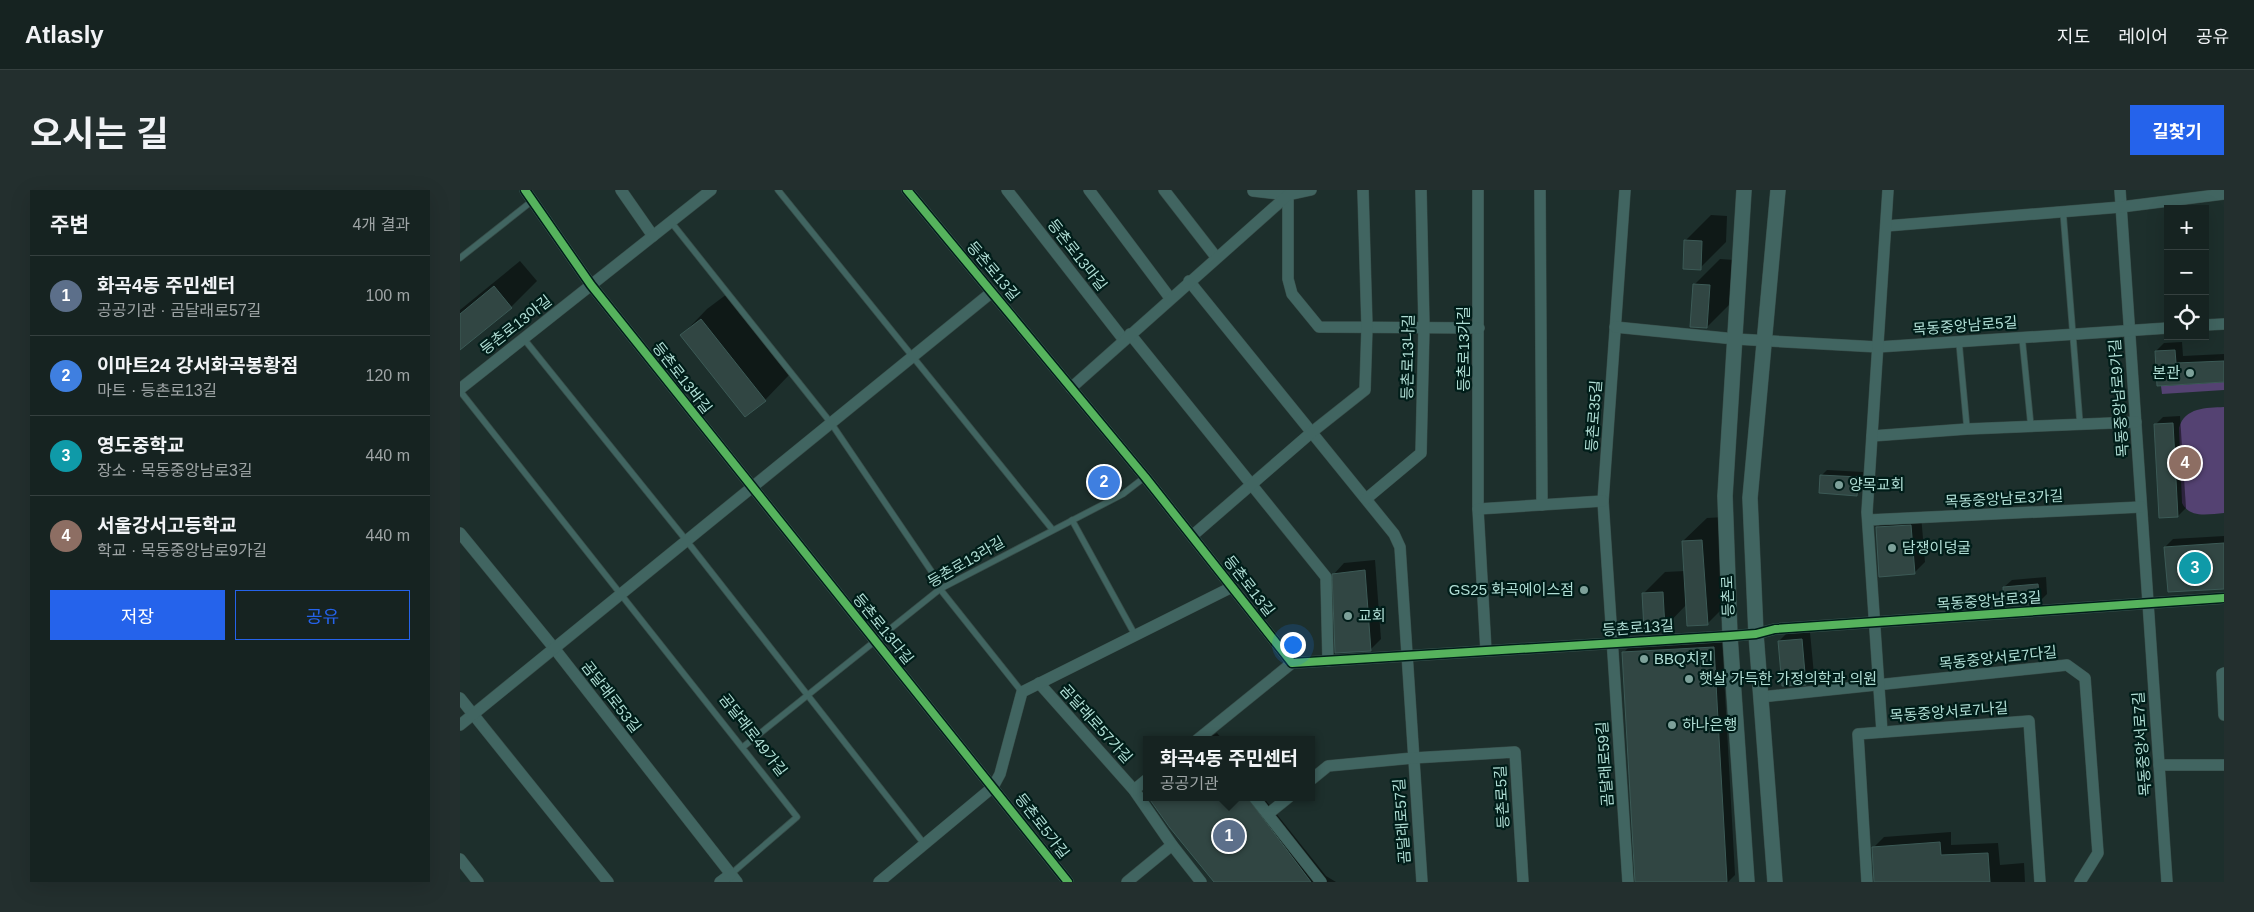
<!DOCTYPE html>
<html lang="ko">
<head>
<meta charset="utf-8">
<style>
  :root { --surface:#162321; --page:#232f2e; --text:#f1f3f6; --muted:#9ea4a5; --line:#35403f; --accent:#2563eb }
  body { margin:0; font-family:Helvetica,"Noto Sans KR",sans-serif; background:var(--page); color:var(--text) }
  .controls { position:absolute; right:15px; top:15px; display:grid; overflow:hidden; border-radius:0px; box-shadow:0 5px 20px #0002 }
  .controls button { width:45px; height:45px; display:grid; place-items:center; padding:0; border:0; border-bottom:1px solid var(--line); background:var(--surface); color:var(--text); font:25px sans-serif }
  .you { position:absolute; left:832px; top:454px; width:18px; height:18px; margin:-12px; border:4px solid #fff; border-radius:50%; background:#1a73e8; box-shadow:0 0 0 8px #1a73e833 }
  .badge { display:grid; place-items:center; width:32px; height:32px; border-radius:50%; background:var(--accent); color:#fff; font-size:16px; font-weight:700 }
  .pin { position:absolute; translate:-50% -50%; border:2px solid #fff; box-shadow:0 1px 5px #0006 }
  .popup { position:absolute; left:683px; top:546px; width:172px; height:65px; box-sizing:border-box; display:grid; place-content:center; border-radius:0px; background:var(--surface); filter:drop-shadow(0 1px 4px #0005); font-size:16px; white-space:nowrap; color:var(--muted) }
  .popup b { font-size:19px; color:var(--text) }
  .popup::after { content:''; position:absolute; left:50%; top:100%; margin-left:-10px; border:10px solid transparent; border-top-color:var(--surface) }
  .list { margin:0; padding:0; list-style:none }
  h2 { display:flex; justify-content:space-between; align-items:center; height:65px; margin:0; padding:0 20px; font-size:21px }
  h2 small { font-size:16px; font-weight:400; color:var(--muted) }
  .list li { display:grid; grid-template-columns:32px 1fr auto; gap:15px; align-items:center; box-sizing:border-box; height:80px; padding:0 20px; border-top:1px solid var(--line) }
  .list b { display:block; font-size:19px; white-space:nowrap }
  .list p { margin:0; font-size:16px; white-space:nowrap; color:var(--muted) }
  .list em { font-size:16px; font-style:normal; color:var(--muted) }
  .actions { display:flex; gap:10px; padding:15px 20px }
  .actions a { flex:1; padding:11px 0; border:1px solid var(--accent); border-radius:0px; text-align:center; font-size:18px; color:var(--accent) }
  .actions .main { background:var(--accent); color:#fff }
  .icon { flex:none; width:28px; height:28px; fill:none; stroke:currentColor; stroke-width:2; stroke-linecap:round; stroke-linejoin:round }
  .map { position:relative; flex:none; width:1764px; height:692px; overflow:hidden; border-radius:0px }
  header { display:flex; align-items:center; gap:30px; box-sizing:border-box; height:70px; padding:0 25px; background:var(--surface); border-bottom:1px solid var(--line) }
  header strong { font-size:24px }
  nav { display:flex; gap:28px; margin-inline-start:auto; font-size:18px }
  .intro { display:flex; align-items:center; justify-content:space-between; box-sizing:border-box; height:120px; padding:0 30px }
  h1 { margin:0; font-size:35px }
  .button { padding:12px 22px; border-radius:0px; background:var(--accent); color:#fff; font-size:18px; font-weight:700 }
  main { display:flex; gap:30px; padding:0 30px }
  aside { flex:1; background:var(--surface); border-radius:0px; box-shadow:0 5px 20px #0002 }
  .map>svg:first-child { display:block }
  .green { fill:#544272 }
  .shadow { fill:#0007 }
  .building { fill:#314643; stroke:#3c5a56 }
  .lines { fill:none; stroke-linecap:round; stroke-linejoin:round }
  .service-casing { stroke:#384e4a; stroke-width:7 }
  .minor-casing { stroke:#384e4a; stroke-width:12 }
  .secondary-casing { stroke:#384e4a; stroke-width:16 }
  .service { stroke:#416561; stroke-width:5.5 }
  .minor { stroke:#416561; stroke-width:11 }
  .secondary { stroke:#416561; stroke-width:15 }
  .cycleway-casing { stroke:#001d19; stroke-width:11 }
  .cycleway { stroke:#56b35d; stroke-width:8 }
  .poi-dot { fill:#7da19a; stroke:#001d19; stroke-width:2 }
  .labels { text-anchor:middle; stroke-width:4.5; stroke-linejoin:round; paint-order:stroke }
  .street-label { font-size:15px; fill:#b0ded5; stroke:#001d19 }
  .poi-label { font-size:15px; fill:#b0ded5; stroke:#001d19; text-anchor:start }
</style>
</head>
<body>
<header>
<strong>Atlasly</strong>
<nav><a>지도</a><a>레이어</a><a>공유</a></nav>
</header>
<div class="intro"><h1>오시는 길</h1><a class="button">길찾기</a></div>
<main>
<aside>
<h2>주변<small>4개 결과</small></h2>
<ul class="list">
<li><span class="badge" style="background:#5c6f8a">1</span><div><b>화곡4동 주민센터</b><p>공공기관 · 곰달래로57길</p></div><em>100 m</em></li>
<li><span class="badge" style="background:#3f7fe0">2</span><div><b>이마트24 강서화곡봉황점</b><p>마트 · 등촌로13길</p></div><em>120 m</em></li>
<li><span class="badge" style="background:#0f9aa8">3</span><div><b>영도중학교</b><p>장소 · 목동중앙남로3길</p></div><em>440 m</em></li>
<li><span class="badge" style="background:#8d6e63">4</span><div><b>서울강서고등학교</b><p>학교 · 목동중앙남로9가길</p></div><em>440 m</em></li>
</ul>
<div class="actions"><a class="main">저장</a><a>공유</a></div>
</aside>
<div class="map">
<svg width="1764" height="692" viewBox="0 0 1764 692">
  <rect width="100%" height="100%" fill="#1d2f2c"/>
  <g class="green">
    <path d="M1764,192V200L1702,204L1701,196Z"/>
    <path d="M1764,217V323C1749,324 1730,329 1722,313L1719,238C1725,217 1746,218 1764,217Z"/>
  </g>
  <g class="shadow">
    <path d="M1251,25L1267,26L1266,52L1240,78L1225,51Z"/>
    <path d="M1260,69L1275,70L1273,111L1247,137L1234,95Z"/>
    <path d="M60,71L77,91L51,117L0,158V120Z"/>
    <path d="M267,104L330,184L305,210L222,145L247,119Z"/>
    <path d="M1722,152L1723,166L1764,164V191L1698,195L1696,161L1704,153Z"/>
    <path d="M1720,226L1726,318L1718,326L1695,235L1703,227Z"/>
    <path d="M1367,280L1403,282L1402,299L1397,305L1362,285Z"/>
    <path d="M1461,325L1465,372L1454,383L1417,338L1427,327Z"/>
    <path d="M1265,327L1271,410L1247,434L1227,414L1204,438L1184,403L1205,382L1225,381L1223,351L1247,328Z"/>
    <path d="M1764,346V398L1705,357L1713,349Z"/>
    <path d="M915,370L921,449L911,459L874,384L884,373Z"/>
    <path d="M1586,387L1587,404L1579,412L1544,397L1552,390Z"/>
    <path d="M1350,442L1354,485L1346,493L1319,451L1327,443Z"/>
    <path d="M1262,449L1275,685L1268,692H1176L1163,463L1172,454Z"/>
    <path d="M757,543L763,550H743L750,547Z"/>
    <path d="M690,607H803L866,686L876,692H755Z"/>
    <path d="M1491,642V655L1538,653L1540,675L1564,673L1565,692H1416L1414,657L1424,647Z"/>
  </g>
  <g class="building">
    <path d="M1224,50L1242,51L1241,80L1223,79Z"/>
    <path d="M1233,94L1250,95L1247,138L1230,137Z"/>
    <path d="M34,96L52,118L0,160V124Z"/>
    <path d="M241,129L306,211L285,227L220,145Z"/>
    <path d="M1715,160L1716,173L1764,171V192L1697,196L1695,161Z"/>
    <path d="M1713,233L1718,327L1699,328L1694,234Z"/>
    <path d="M1360,285L1399,287L1397,306L1359,303Z"/>
    <path d="M1451,335L1455,384L1419,387L1416,337Z"/>
    <path d="M1242,350L1248,435L1227,436L1222,351Z"/>
    <path d="M1764,353V399L1708,402L1704,357Z"/>
    <path d="M905,380L911,461L875,463L872,384Z"/>
    <path d="M1578,394L1580,413L1544,416L1543,397Z"/>
    <path d="M1203,402L1205,439L1184,440L1182,403Z"/>
    <path d="M1342,449L1346,495L1322,496L1318,451Z"/>
    <path d="M1254,457L1267,692H1175L1162,462Z"/>
    <path d="M688,607H787L851,692H754L710,638Z"/>
    <path d="M1480,652L1481,665L1528,663L1530,692H1414L1412,657Z"/>
  </g>
  <g class="lines">
    <defs>
      <g id="service">
        <path d="M318,0L592,339"/>
        <path d="M1603,21L1620,234"/>
        <path d="M211,32L371,233L480,394V399L562,502"/>
        <path d="M0,68L72,11"/>
        <path d="M1562,147L1571,237"/>
        <path d="M64,149L226,350L465,655"/>
        <path d="M1499,152L1507,239"/>
        <path d="M0,201L337,627L271,684"/>
        <path d="M612,330L675,445"/>
        <path d="M283,557L480,399L663,304L685,287"/>
      </g>
      <g id="minor">
        <path d="M65,0L131,95L608,692"/>
        <path d="M161,0L193,46"/>
        <path d="M447,0L685,287L832,473L1270,446L1296,444L1315,439L1764,408"/>
        <path d="M547,0L664,150"/>
        <path d="M629,0L710,108"/>
        <path d="M704,0L756,67"/>
        <path d="M1018,0V319L1026,461"/>
        <path d="M1080,0L1082,315"/>
        <path d="M1165,0L1143,311L1168,692"/>
        <path d="M1660,0L1707,692"/>
        <path d="M793,1L828,5V89L832,104L859,137L1019,138"/>
        <path d="M1426,36L1661,17L1764,4"/>
        <path d="M729,91L934,344L940,357L962,692"/>
        <path d="M1745,135L1764,134"/>
        <path d="M1155,137L1275,149L1418,157L1708,138"/>
        <path d="M670,144L866,387L868,471"/>
        <path d="M611,198L828,5L851,0"/>
        <path d="M0,199L251,0"/>
        <path d="M1412,246L1507,239L1676,232"/>
        <path d="M906,309L961,263L964,137L961,0"/>
        <path d="M1018,319L1143,311"/>
        <path d="M1408,330L1681,317"/>
        <path d="M0,343L94,458L277,692"/>
        <path d="M732,346L852,242L905,200L907,137L903,0"/>
        <path d="M1764,483L1762,484L1764,525"/>
        <path d="M579,493L674,600L712,655L741,692"/>
        <path d="M1301,507L1607,475L1625,488L1638,663L1620,692"/>
        <path d="M0,508L148,692"/>
        <path d="M0,535L532,102"/>
        <path d="M1422,542L1407,322L1428,0"/>
        <path d="M737,550L832,473"/>
        <path d="M1699,575H1764"/>
        <path d="M852,589L868,576L953,568L1055,562L1063,692"/>
        <path d="M674,600L686,590"/>
        <path d="M794,607L861,692"/>
        <path d="M808,624L829,607"/>
        <path d="M0,669L18,692"/>
        <path d="M260,692L271,684"/>
        <path d="M419,692L533,597L540,584L562,502L772,397"/>
        <path d="M667,692L712,655"/>
        <path d="M1407,692L1398,544L1569,531L1580,692"/>
      </g>
      <g id="secondary">
        <path d="M1284,0L1265,306L1270,446L1287,692"/>
        <path d="M1315,692L1296,444L1290,308L1318,0"/>
      </g>
    </defs>
    <use href="#service" class="service-casing"/>
    <use href="#minor" class="minor-casing"/>
    <use href="#secondary" class="secondary-casing"/>
    <use href="#service" class="service"/>
    <use href="#minor" class="minor"/>
    <use href="#secondary" class="secondary"/>
    <defs>
      <g id="cycleway">
        <path d="M65,0L131,95L608,692"/>
        <path d="M447,0L685,287L832,473L1270,446L1296,444L1315,439L1764,408"/>
      </g>
    </defs>
    <use href="#cycleway" class="cycleway-casing"/>
    <use href="#cycleway" class="cycleway"/>
  </g>
  <g class="poi-dot">
    <circle cx="1730" cy="183" r="5"/>
    <circle cx="1379" cy="295" r="5"/>
    <circle cx="1432" cy="358" r="5"/>
    <circle cx="1124" cy="400" r="5"/>
    <circle cx="888" cy="426" r="5"/>
    <circle cx="1184" cy="469" r="5"/>
    <circle cx="1229" cy="489" r="5"/>
    <circle cx="1212" cy="535" r="5"/>
  </g>
  <g class="labels">
    <g class="street-label">
      <text transform="translate(617 65) rotate(52)" y="5">등촌로13마길</text>
      <text transform="translate(533 81) rotate(50)" y="5">등촌로13길</text>
      <text transform="translate(56 135) rotate(-38)" y="5">등촌로13아길</text>
      <text transform="translate(1505 136) rotate(-4)" y="5">목동중앙남로5길</text>
      <text transform="translate(1004 159) rotate(-90)" y="5">등촌로13가길</text>
      <text transform="translate(948 167) rotate(-89)" y="5">등촌로13나길</text>
      <text transform="translate(222 188) rotate(52)" y="5">등촌로13바길</text>
      <text transform="translate(1659 208) rotate(-94)" y="5">목동중앙남로9가길</text>
      <text transform="translate(1134 226) rotate(-86)" y="5">등촌로35길</text>
      <text transform="translate(1544 309) rotate(-3)" y="5">목동중앙남로3가길</text>
      <text transform="translate(506 372) rotate(-30)" y="5">등촌로13라길</text>
      <text transform="translate(789 396) rotate(52)" y="5">등촌로13길</text>
      <text transform="translate(1268 406) rotate(-92)" y="5">등촌로</text>
      <text transform="translate(1529 411) rotate(-4)" y="5">목동중앙남로3길</text>
      <text transform="translate(1178 438) rotate(-4)" y="5">등촌로13길</text>
      <text transform="translate(423 439) rotate(51)" y="5">등촌로13다길</text>
      <text transform="translate(1538 468) rotate(-6)" y="5">목동중앙서로7다길</text>
      <text transform="translate(151 507) rotate(52)" y="5">곰달래로53길</text>
      <text transform="translate(1489 522) rotate(-4)" y="5">목동중앙서로7나길</text>
      <text transform="translate(636 534) rotate(48)" y="5">곰달래로57가길</text>
      <text transform="translate(293 545) rotate(52)" y="5">곰달래로49가길</text>
      <text transform="translate(1682 554) rotate(-94)" y="5">목동중앙서로7길</text>
      <text transform="translate(1145 574) rotate(-94)" y="5">곰달래로59길</text>
      <text transform="translate(1042 607) rotate(-93)" y="5">등촌로5길</text>
      <text transform="translate(942 631) rotate(-94)" y="5">곰달래로57길</text>
      <text transform="translate(582 636) rotate(52)" y="5">등촌로5가길</text>
    </g>
    <g class="poi-label">
      <text x="1720" y="188" text-anchor="end">본관</text>
      <text x="1389" y="300">양목교회</text>
      <text x="1442" y="363">담쟁이덩굴</text>
      <text x="1114" y="405" text-anchor="end">GS25 화곡에이스점</text>
      <text x="898" y="431">교회</text>
      <text x="1194" y="474">BBQ치킨</text>
      <text x="1239" y="494">햇살 가득한 가정의학과 의원</text>
      <text x="1222" y="540">하나은행</text>
    </g>
  </g>
</svg>
<div class="controls">
<button>+</button>
<button>−</button>
<button><svg class="icon" aria-label="locate" viewBox="0 0 24 24"><circle cx="12" cy="12" r="6"/><path d="M12 2v4M12 18v4M2 12h4M18 12h4"/></svg></button>
</div>
<div class="you"></div>
<div class="pin badge" style="left:769px;top:646px;background:#5c6f8a">1</div>
<div class="popup"><b>화곡4동 주민센터</b>공공기관</div>
<div class="pin badge" style="left:644px;top:292px;background:#3f7fe0">2</div>
<div class="pin badge" style="left:1735px;top:378px;background:#0f9aa8">3</div>
<div class="pin badge" style="left:1725px;top:273px;background:#8d6e63">4</div>
</div>
</main>
</body>
</html>
